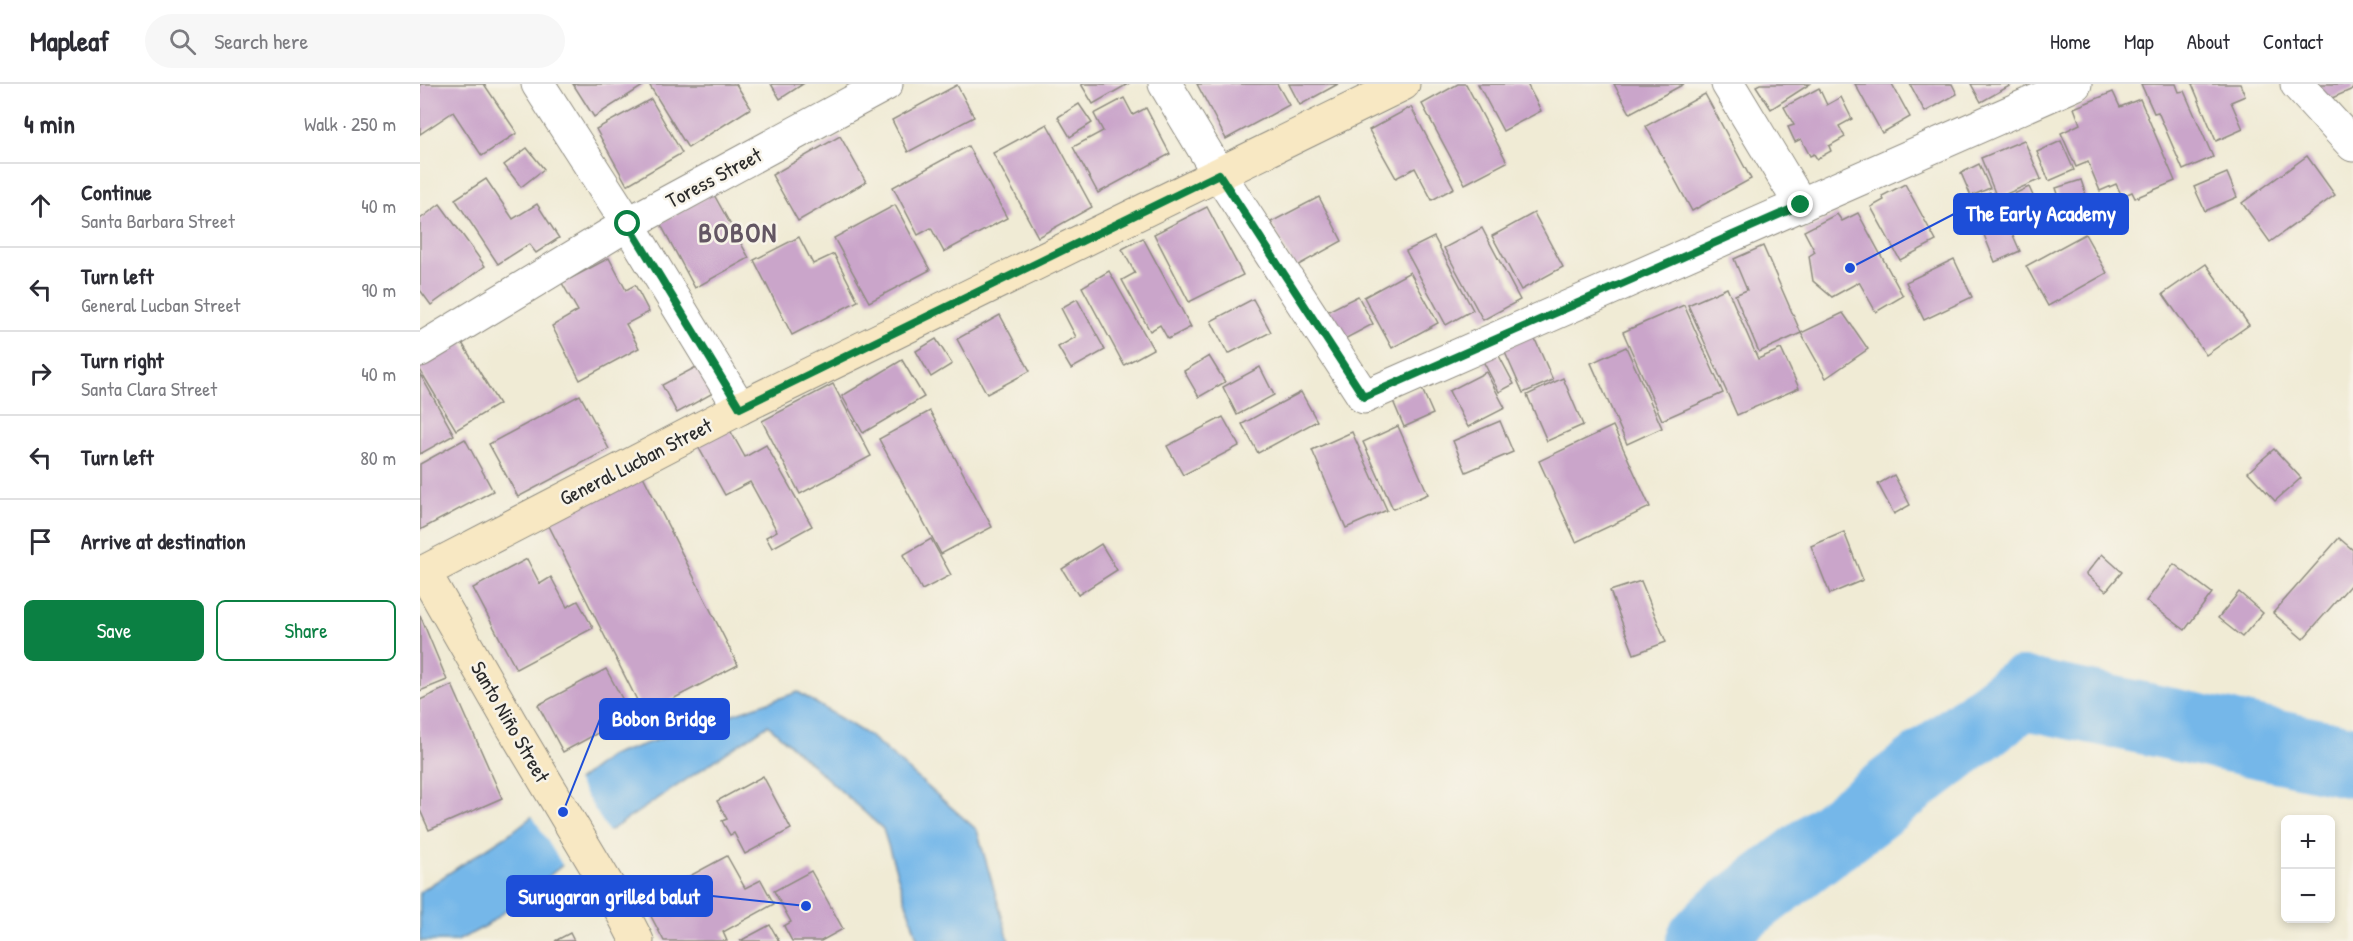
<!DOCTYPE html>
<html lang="en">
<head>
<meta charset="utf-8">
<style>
  :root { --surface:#fff; --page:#f7f7f7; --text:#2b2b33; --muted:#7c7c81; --line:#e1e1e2; --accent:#0b8043 }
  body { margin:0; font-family:"Patrick Hand",sans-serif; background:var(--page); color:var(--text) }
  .controls { position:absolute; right:18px; bottom:18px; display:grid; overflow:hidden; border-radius:9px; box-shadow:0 3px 9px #0003 }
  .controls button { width:54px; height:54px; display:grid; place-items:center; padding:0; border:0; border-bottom:2px solid var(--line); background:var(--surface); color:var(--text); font:30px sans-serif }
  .stop { position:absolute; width:18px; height:18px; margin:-14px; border:4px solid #0b8043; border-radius:50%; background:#fff }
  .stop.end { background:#0b8043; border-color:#fff; box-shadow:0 2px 6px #0008 }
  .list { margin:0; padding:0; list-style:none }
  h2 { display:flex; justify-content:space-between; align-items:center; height:78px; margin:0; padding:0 24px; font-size:26px }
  h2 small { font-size:20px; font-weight:400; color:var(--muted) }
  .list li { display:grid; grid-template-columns:39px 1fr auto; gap:18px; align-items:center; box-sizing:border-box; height:84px; padding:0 24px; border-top:2px solid var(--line) }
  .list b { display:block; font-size:22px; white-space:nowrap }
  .list p { margin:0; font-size:20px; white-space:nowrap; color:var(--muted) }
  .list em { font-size:20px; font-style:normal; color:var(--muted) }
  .actions { display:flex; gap:12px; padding:18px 24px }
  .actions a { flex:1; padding:14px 0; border:2px solid var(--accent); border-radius:9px; text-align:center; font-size:21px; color:var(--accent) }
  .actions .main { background:var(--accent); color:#fff }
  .icon { flex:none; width:33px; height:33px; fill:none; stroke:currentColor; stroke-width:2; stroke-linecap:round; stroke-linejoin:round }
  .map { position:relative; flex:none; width:1933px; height:857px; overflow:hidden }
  header { display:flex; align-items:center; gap:36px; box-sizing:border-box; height:84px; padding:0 30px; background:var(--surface); border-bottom:2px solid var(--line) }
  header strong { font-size:28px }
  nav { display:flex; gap:33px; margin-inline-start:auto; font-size:21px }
  .search { width:420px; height:54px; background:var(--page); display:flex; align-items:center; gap:15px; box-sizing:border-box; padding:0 21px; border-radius:33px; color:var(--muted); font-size:22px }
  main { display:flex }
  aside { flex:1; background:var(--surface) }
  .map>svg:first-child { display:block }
  .water { fill:#74b7e9; stroke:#50718a; stroke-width:1.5 }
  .pier { fill:#f0ebd5 }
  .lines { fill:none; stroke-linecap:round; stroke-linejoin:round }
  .river { stroke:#74b7e9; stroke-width:72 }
  .building { fill:#caa5ca }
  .street-casing { stroke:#8e8b80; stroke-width:35 }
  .secondary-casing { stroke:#8e8b80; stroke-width:35 }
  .street { stroke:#fff; stroke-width:33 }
  .secondary { stroke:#f8e8c3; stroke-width:33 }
  .route { stroke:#0b8043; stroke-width:8 }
  .labels { text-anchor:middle; stroke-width:5; stroke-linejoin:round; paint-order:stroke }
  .street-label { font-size:21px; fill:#2b2b2b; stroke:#f7f3e8 }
  .district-label { font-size:27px; font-weight:bold; letter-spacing:1.5px; fill:#635663; stroke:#f7f3e8 }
  .leader { fill:none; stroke:#1d4ed8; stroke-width:2 }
  .callout-dot { fill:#1d4ed8; stroke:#f7f3e8; stroke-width:2 }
  .callout { fill:#1d4ed8; stroke:#1d4ed8; stroke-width:2 }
  .callout-label { font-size:22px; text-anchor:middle; font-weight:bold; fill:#fff }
</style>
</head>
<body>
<header>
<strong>Mapleaf</strong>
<div class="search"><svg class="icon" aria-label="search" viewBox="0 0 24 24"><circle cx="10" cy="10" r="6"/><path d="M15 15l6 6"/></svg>Search here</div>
<nav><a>Home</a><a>Map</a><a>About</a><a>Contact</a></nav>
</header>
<main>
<aside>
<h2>4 min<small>Walk · 250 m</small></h2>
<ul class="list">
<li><svg class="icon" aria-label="ahead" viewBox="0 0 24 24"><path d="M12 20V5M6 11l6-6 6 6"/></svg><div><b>Continue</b><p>Santa Barbara Street</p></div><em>40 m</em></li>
<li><svg class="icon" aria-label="left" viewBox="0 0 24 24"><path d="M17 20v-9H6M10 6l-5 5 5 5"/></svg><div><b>Turn left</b><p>General Lucban Street</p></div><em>90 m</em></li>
<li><svg class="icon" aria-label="right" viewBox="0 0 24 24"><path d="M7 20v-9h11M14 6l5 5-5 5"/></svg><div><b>Turn right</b><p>Santa Clara Street</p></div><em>40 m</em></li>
<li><svg class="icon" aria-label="left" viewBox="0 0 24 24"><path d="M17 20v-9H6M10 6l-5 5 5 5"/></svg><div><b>Turn left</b></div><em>80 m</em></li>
<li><svg class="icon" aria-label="arrive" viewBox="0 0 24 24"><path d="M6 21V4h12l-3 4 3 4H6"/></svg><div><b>Arrive at destination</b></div></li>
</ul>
<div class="actions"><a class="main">Save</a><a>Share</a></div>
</aside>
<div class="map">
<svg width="1933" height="857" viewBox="0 0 1933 857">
  <rect width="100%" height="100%" fill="#f7f3e8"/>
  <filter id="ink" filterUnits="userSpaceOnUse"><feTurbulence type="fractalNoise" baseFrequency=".0167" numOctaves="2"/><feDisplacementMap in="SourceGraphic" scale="12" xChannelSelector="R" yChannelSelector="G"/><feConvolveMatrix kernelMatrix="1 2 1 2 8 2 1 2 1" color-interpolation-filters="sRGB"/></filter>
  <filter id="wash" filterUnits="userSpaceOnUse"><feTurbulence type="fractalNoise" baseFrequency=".008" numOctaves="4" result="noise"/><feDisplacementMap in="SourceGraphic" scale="24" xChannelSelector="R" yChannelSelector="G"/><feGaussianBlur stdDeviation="1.35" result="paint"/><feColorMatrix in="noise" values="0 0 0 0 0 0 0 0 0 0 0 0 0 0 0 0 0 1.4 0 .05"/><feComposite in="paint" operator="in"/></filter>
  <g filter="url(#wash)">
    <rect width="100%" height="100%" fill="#f0ebd5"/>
    <path class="water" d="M378,608L451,653L557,746L589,857H498L463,745L348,641L164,764L66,842L37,857H0V808L92,748L190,672Z"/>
    <path class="pier" d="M156,695L190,750L144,784L111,730Z"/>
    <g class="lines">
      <path class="river" d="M1282,857L1299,839L1602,609L1933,678"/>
    </g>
    <g id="blocks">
      <g class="building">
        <path d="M0,0H64L97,49L62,72L33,28L0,50Z"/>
        <path d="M153,0H226L174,33Z"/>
        <path d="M233,0H316L331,24L268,64L230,2Z"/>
        <path d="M351,0H383L360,15Z"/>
        <path d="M661,0H708L673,20Z"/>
        <path d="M777,0H857L869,21L806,55Z"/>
        <path d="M869,0H918L880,21Z"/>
        <path d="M1038,0H1046L1087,78L1045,100L1002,20Z"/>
        <path d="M1058,0H1107L1121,27L1083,47Z"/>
        <path d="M1194,0H1264L1210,29Z"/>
        <path d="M1340,0H1390L1351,25L1336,2Z"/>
        <path d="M1435,0H1472L1490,33L1462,49Z"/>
        <path d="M1490,0H1532L1537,10L1505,28Z"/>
        <path d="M1551,0H1593L1561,18Z"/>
        <path d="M1721,0H1756L1759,8L1764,7L1793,73L1763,86L1738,28L1734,29Z"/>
        <path d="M1772,0H1820L1825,12L1811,18L1823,45L1796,57Z"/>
        <path d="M1898,0H1933V5L1905,17Z"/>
        <path d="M537,1L554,33L488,68L472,36Z"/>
        <path d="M1399,4L1407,21L1421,13L1432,35L1419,42L1425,53L1409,62L1411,67L1397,75L1394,70L1390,72L1381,55L1375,58L1368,43L1374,41L1364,23Z"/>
        <path d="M1693,8L1700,23L1720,15L1755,97L1715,114L1712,108L1702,112L1696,100L1680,107L1668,78L1656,83L1641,49L1660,40L1654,24Z"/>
        <path d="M1285,10L1331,95L1272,127L1226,42Z"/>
        <path d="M704,14L713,31L726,24L750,70L678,109L653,63L683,47L674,30Z"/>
        <path d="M231,15L262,69L207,101L176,45Z"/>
        <path d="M659,20L672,39L650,53L638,33Z"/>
        <path d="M991,23L1034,104L1012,116L995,84L976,94L949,46Z"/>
        <path d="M627,40L672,123L618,153L573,69Z"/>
        <path d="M420,52L446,98L378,137L352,91Z"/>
        <path d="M1604,56L1621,95L1577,114L1561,74Z"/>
        <path d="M1641,57L1654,86L1629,97L1617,68Z"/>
        <path d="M548,62L587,134L524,168L511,144L498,151L473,103Z"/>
        <path d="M107,64L124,85L101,103L84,81Z"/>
        <path d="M1887,72L1915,111L1850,158L1822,119Z"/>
        <path d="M1559,80L1570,104L1551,112L1541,89Z"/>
        <path d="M1807,89L1817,113L1785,127L1774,103Z"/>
        <path d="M66,95L93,135L117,120L139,154L116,169L109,160L78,180L35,115Z"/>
        <path d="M1661,96L1675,138L1650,146L1636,104Z"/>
        <path d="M1485,100L1516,157L1480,176L1451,123L1464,116L1462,112Z"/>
        <path d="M1609,103L1619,125L1590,137L1581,116Z"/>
        <path d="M1570,108L1582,136L1559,147L1546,118Z"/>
        <path d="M293,109L329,174L275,204L240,139Z"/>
        <path d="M899,113L922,157L875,183L851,138Z"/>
        <path d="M20,120L65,182L11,221L0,206V135Z"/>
        <path d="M475,121L510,186L449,218L414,154Z"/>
        <path d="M787,123L823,191L769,218L734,150Z"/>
        <path d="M1114,129L1143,183L1101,206L1072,152Z"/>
        <path d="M1438,129L1483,212L1456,228L1439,198L1412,213L1393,197L1389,172L1395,168L1384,147L1417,130L1422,137Z"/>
        <path d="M1588,140L1600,167L1575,178L1564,151Z"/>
        <path d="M1062,144L1100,216L1063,236L1024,164Z"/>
        <path d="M1665,150L1687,189L1628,222L1606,182Z"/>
        <path d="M379,153L393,180L414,170L438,217L372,251L334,176Z"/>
        <path d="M1014,153L1053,226L1026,241L986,167Z"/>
        <path d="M723,154L771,243L748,255L740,241L730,247L702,196L715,189L702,165Z"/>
        <path d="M1343,162L1381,249L1339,268L1315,211L1327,206L1314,175Z"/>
        <path d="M189,174L206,206L215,201L229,228L206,240L219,264L160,296L132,242L158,227L142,199Z"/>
        <path d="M1534,175L1552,213L1504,236L1486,198Z"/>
        <path d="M1786,180L1829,241L1786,271L1743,210Z"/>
        <path d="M689,187L733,265L704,281L662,203Z"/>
        <path d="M990,188L1018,239L972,264L944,213Z"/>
        <path d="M1307,204L1338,275L1361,265L1379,304L1317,331L1268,221Z"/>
        <path d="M938,212L953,240L919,258L904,229Z"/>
        <path d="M657,215L685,266L651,285L638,263L656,253L641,224Z"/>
        <path d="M833,215L851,248L808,270L791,237Z"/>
        <path d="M1264,221L1303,309L1242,336L1203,248Z"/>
        <path d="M1423,229L1448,265L1406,294L1381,249Z"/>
        <path d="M580,231L610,287L567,310L537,255Z"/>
        <path d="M36,249L79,320L36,346L0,286V270Z"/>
        <path d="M1113,251L1133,296L1103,309L1083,264Z"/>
        <path d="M516,255L532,280L511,293L496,267Z"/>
        <path d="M1206,263L1242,344L1207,360L1171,279Z"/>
        <path d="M1077,268L1094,300L1079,308L1062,275Z"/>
        <path d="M789,272L805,298L779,313L764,287Z"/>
        <path d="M482,276L504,313L443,349L422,312Z"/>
        <path d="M278,282L293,309L257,329L242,301Z"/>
        <path d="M840,283L854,311L817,331L803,303Z"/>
        <path d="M1066,288L1085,324L1048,343L1029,307Z"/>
        <path d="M0,290L34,351L0,370Z"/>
        <path d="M1143,294L1163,341L1127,357L1107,311Z"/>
        <path d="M413,300L451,372L380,410L342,337Z"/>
        <path d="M1002,305L1013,330L984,343L973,317Z"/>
        <path d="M881,308L897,337L838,369L822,340Z"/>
        <path d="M160,311L189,365L98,413L69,360Z"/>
        <path d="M510,327L572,443L521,470L459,355Z"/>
        <path d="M803,333L819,362L763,391L747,362Z"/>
        <path d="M1080,337L1093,368L1046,388L1033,357Z"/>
        <path d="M306,339L325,373L346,361L392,442L352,464L346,453L357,447L330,398L305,411L275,357Z"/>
        <path d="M978,342L1008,410L973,425L943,358Z"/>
        <path d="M1193,342L1230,423L1156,458L1119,377Z"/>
        <path d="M932,348L967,426L926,444L892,366Z"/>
        <path d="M45,355L73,407L0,446V380Z"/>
        <path d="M1854,365L1881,394L1855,417L1828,388Z"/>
        <path d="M217,380L318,581L224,630L122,428Z"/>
        <path d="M1474,391L1490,421L1474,430L1458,400Z"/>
        <path d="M1424,448L1443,496L1410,510L1391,462Z"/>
        <path d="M1919,454L1933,466V498L1883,555L1853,529Z"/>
        <path d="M511,455L531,491L502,506L483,471Z"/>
        <path d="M681,460L697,486L658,511L642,485Z"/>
        <path d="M1682,470L1702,488L1686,507L1666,490Z"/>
        <path d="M107,475L120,500L131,493L147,523L158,517L173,544L96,585L53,504Z"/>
        <path d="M1754,480L1792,509L1765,546L1726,517Z"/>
        <path d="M1221,497L1246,558L1214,570L1190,507Z"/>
        <path d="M1819,508L1843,529L1822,553L1798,534Z"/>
        <path d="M0,531L27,596L0,607Z"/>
        <path d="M186,585L211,631L143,668L118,621Z"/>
        <path d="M32,601L82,714L9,746L0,726V616Z"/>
        <path d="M343,692L371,745L325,770L314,749L310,751L302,737L307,735L297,717Z"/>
        <path d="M307,772L325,804L341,796L354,820L303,848L307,857H244L223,817Z"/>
        <path d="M391,787L423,845L401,857H372L364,842L371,838L354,807Z"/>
        <path d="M350,841L359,857H320Z"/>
        <path d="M150,849L154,857H135Z"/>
      </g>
    </g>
  </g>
  <g filter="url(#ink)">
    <use href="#blocks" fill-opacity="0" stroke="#8e8b80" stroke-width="1.5"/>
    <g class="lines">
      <defs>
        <g id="street">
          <path d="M118,0L208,140L320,324"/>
          <path d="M745,0L799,90L944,313L1655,0"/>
          <path d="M1308,0L1381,121"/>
          <path d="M1877,0L1933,61"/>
          <path d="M0,266L208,140L466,0"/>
        </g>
        <path id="secondary" d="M217,857L195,814L91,640L4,488L320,324L983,0"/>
      </defs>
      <use href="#street" class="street-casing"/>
      <use href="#secondary" class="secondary-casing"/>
      <use href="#street" class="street"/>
      <use href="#secondary" class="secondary"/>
    </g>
  </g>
  <g class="lines" filter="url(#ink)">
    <path class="route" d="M208,140L320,324L799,90L944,313L1381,121"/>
  </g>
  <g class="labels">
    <g class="street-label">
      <text transform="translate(294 94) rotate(-28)" y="7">Toress Street</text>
      <text transform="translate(216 378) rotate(-27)" y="7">General Lucban Street</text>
      <text transform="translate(90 638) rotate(60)" y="7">Santo Niño Street</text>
    </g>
    <g class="district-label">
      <text x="318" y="158">BOBON</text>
    </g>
  </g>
  <path class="leader" d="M1430 184L1534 130M143 728L180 635M386 822L292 812"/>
  <g class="callout-dot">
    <circle cx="1430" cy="184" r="6"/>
    <circle cx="143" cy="728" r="6"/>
    <circle cx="386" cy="822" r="6"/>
  </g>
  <g class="callout">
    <rect x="1534" y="110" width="174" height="40" rx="6"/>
    <rect x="180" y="615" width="129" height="40" rx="6"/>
    <rect x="87" y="792" width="205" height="40" rx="6"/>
  </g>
  <g class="callout-label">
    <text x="1621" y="137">The Early Academy</text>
    <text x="244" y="642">Bobon Bridge</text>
    <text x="189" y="820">Surugaran grilled balut</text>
  </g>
</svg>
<div class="controls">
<button>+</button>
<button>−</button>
</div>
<div class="stop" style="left:208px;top:140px"></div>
<div class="stop end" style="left:1381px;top:121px"></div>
</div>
</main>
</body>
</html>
